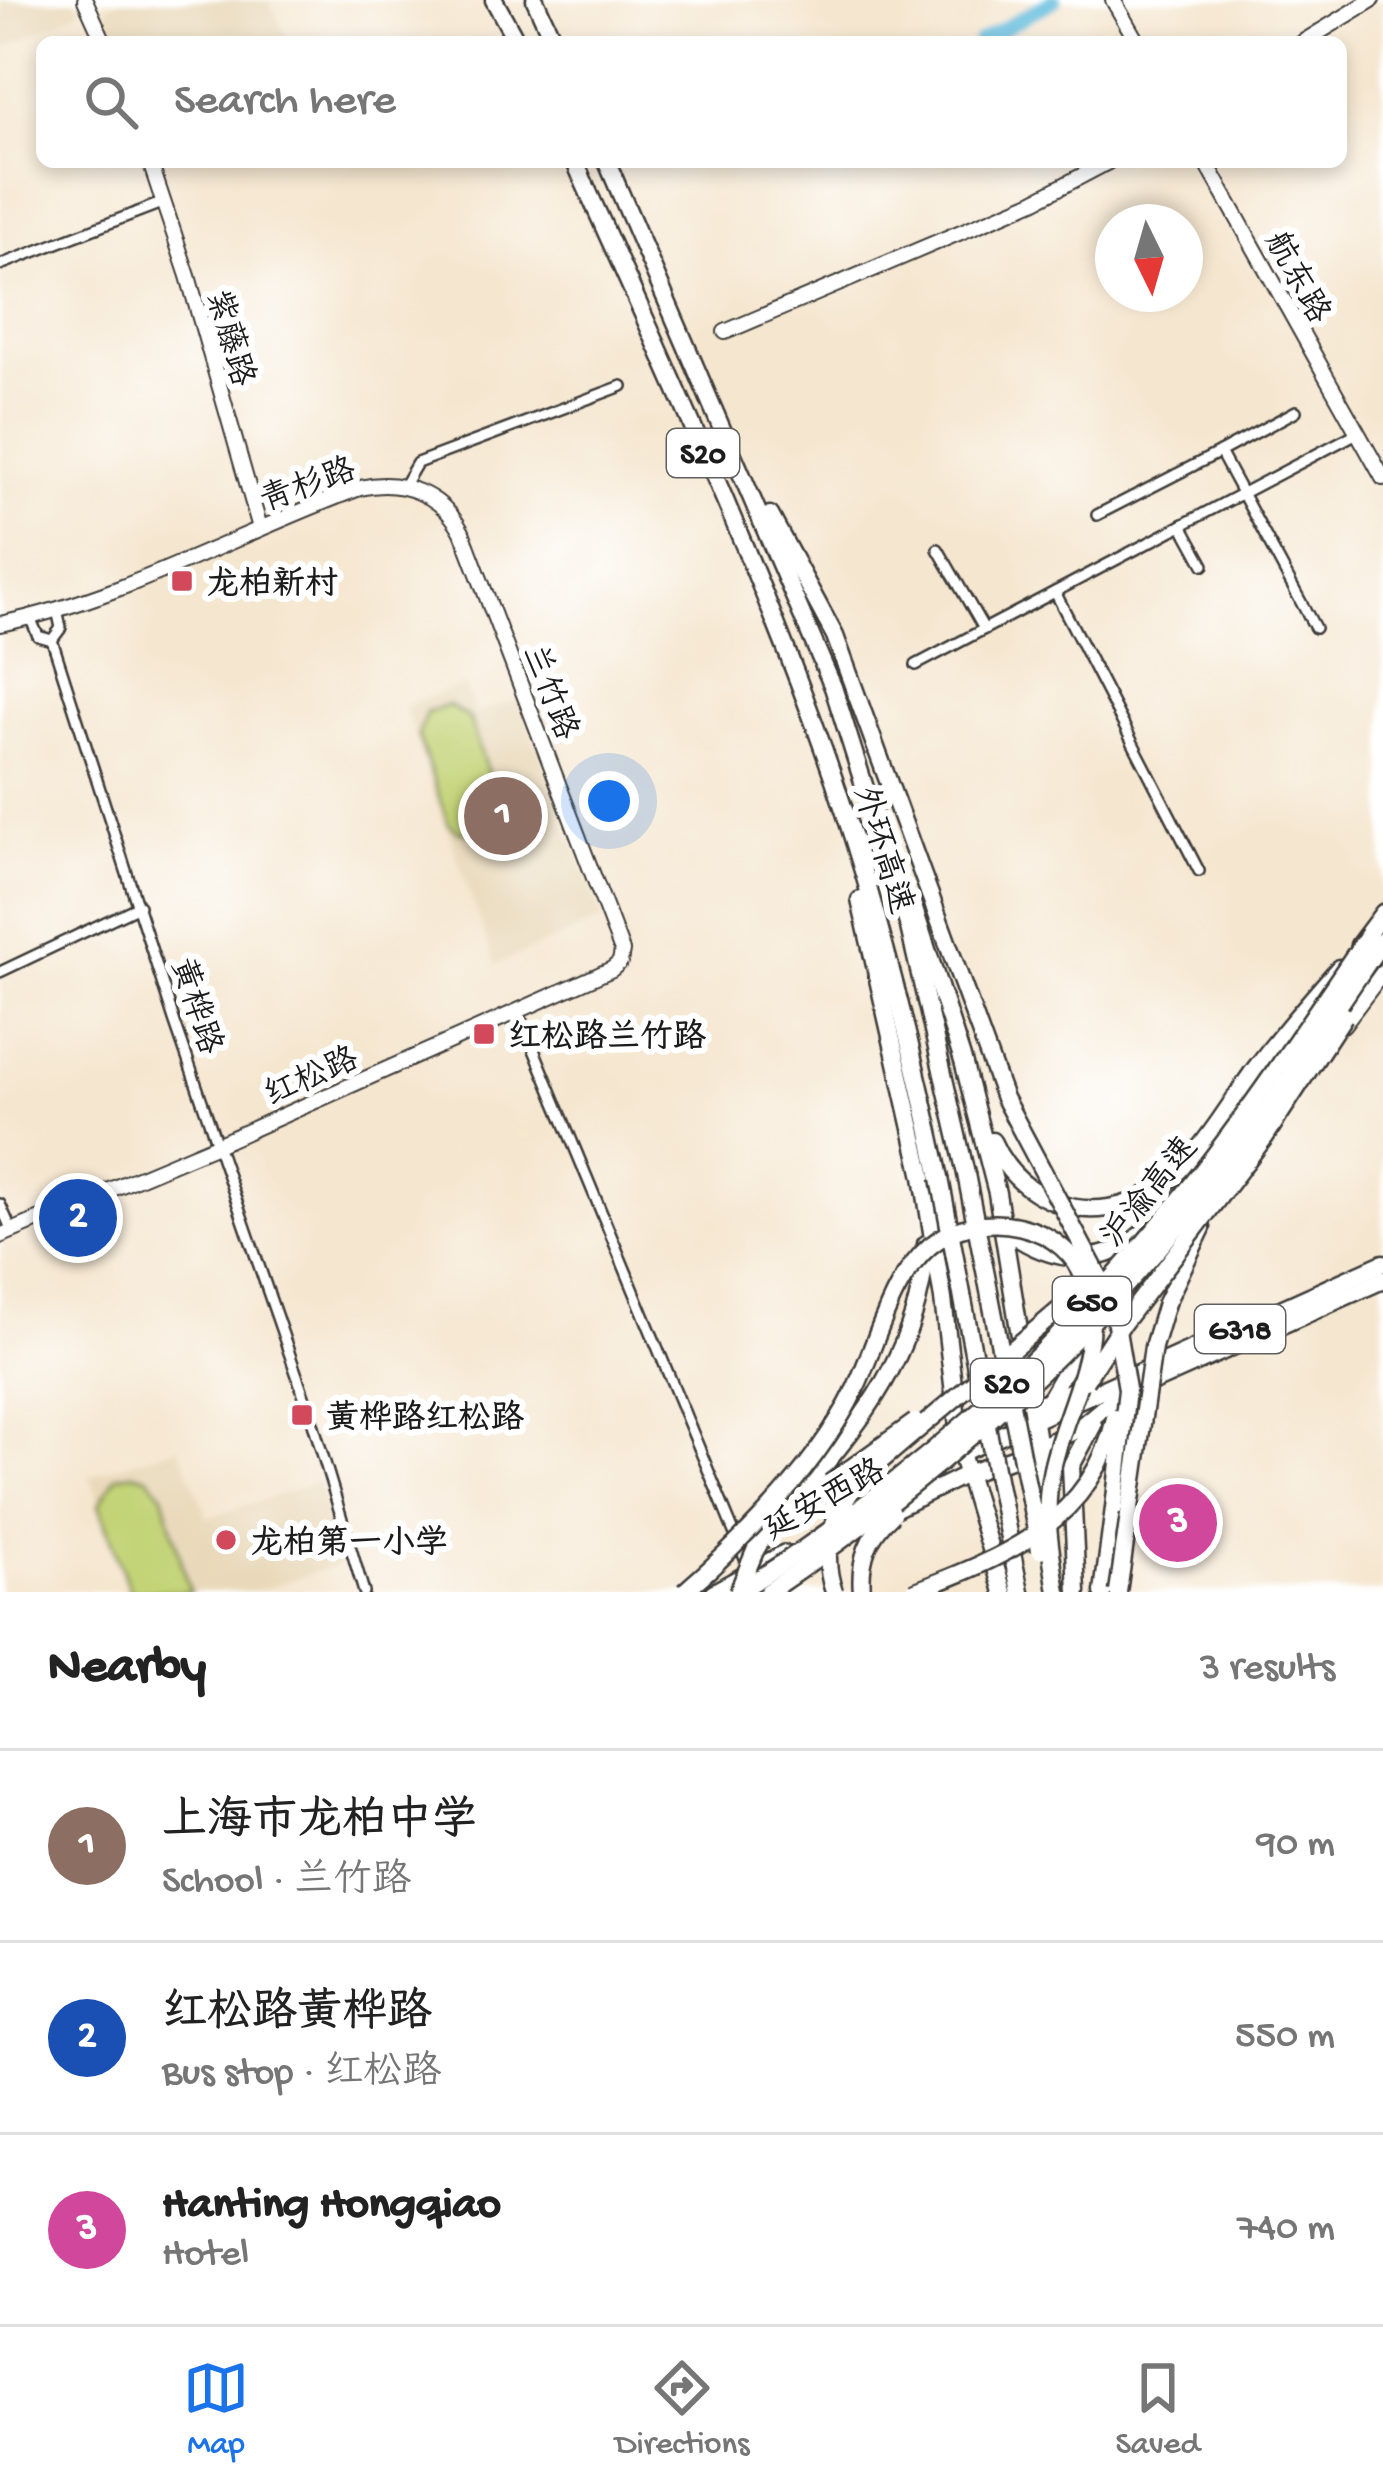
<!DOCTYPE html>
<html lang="en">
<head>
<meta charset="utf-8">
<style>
  :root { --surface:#fff; --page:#f6f6f6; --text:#222; --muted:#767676; --line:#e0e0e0; --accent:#1a73e8 }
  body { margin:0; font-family:"Gochi Hand","LXGW WenKai TC",sans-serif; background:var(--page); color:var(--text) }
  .compass { position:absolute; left:1095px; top:204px; width:108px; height:108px; border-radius:50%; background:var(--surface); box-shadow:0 6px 18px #0003; rotate:175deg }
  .you { position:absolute; left:609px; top:801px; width:42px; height:42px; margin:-30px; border:9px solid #fff; border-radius:50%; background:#1a73e8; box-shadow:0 0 0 18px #1a73e833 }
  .badge { display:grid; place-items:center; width:78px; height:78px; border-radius:50%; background:var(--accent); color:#fff; font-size:39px; font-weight:700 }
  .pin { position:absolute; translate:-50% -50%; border:6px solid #fff; box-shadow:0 3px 12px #0006 }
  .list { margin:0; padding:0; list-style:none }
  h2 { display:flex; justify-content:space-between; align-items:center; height:156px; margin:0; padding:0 48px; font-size:51px }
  h2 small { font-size:39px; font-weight:400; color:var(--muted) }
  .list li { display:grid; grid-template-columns:78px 1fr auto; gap:36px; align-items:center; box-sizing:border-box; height:192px; padding:0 48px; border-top:3px solid var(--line) }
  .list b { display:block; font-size:45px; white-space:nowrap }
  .list p { margin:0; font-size:39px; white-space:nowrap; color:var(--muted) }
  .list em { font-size:39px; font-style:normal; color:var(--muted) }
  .icon { flex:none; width:66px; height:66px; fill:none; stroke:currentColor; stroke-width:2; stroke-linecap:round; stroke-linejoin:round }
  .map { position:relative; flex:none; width:1383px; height:1592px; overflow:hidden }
  .search { position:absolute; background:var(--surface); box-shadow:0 6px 18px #0003; left:36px; right:36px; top:36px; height:132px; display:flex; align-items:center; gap:30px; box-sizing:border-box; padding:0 42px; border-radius:18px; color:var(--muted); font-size:45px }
  .sheet { height:732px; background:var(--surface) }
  nav { display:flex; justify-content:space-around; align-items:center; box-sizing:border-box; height:168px; border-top:3px solid var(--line); background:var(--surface); font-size:33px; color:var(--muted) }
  nav a { display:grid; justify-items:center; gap:6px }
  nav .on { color:var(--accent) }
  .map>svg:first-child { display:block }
  .built { fill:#e9d9ba }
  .green { fill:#c3d376; stroke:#707849; stroke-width:3 }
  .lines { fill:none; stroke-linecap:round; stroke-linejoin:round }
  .river { stroke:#5dbadb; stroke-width:15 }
  .street-casing { stroke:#3d3a37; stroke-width:14 }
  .secondary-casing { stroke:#3d3a37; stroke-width:18 }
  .primary-casing { stroke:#3d3a37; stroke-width:20 }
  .highway-casing { stroke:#3d3a37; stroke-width:21 }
  .street { stroke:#fff; stroke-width:9 }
  .secondary { stroke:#fff; stroke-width:14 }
  .primary { stroke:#fff; stroke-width:15 }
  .highway { stroke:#fff; stroke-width:16 }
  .highway-bridge-casing { stroke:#3d3a37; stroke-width:21; stroke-linecap:butt }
  .highway-bridge { stroke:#fff; stroke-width:16 }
  .poi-dot { fill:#d1495b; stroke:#fff; stroke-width:4.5 }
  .labels { text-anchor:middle; stroke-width:12; stroke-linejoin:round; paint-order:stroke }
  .shield { fill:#fff; stroke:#606060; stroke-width:3 }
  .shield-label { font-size:30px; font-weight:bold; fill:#1c1c1c }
  .street-label { font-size:33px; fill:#1c1c1c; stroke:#fff }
  .poi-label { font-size:33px; font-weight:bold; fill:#1c1c1c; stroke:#fff; text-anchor:start }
</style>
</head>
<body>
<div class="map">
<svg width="1383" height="1592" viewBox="0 0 1383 1592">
  <rect width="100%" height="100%" fill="#fff"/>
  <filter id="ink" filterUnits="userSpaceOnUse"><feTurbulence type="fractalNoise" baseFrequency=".00833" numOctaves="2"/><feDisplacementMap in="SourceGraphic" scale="24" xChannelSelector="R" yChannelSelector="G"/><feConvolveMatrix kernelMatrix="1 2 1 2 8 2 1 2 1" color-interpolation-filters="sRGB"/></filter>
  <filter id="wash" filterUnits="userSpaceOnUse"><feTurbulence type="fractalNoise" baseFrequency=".004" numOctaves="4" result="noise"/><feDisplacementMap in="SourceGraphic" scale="48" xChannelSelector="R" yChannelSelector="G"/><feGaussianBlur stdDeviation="2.7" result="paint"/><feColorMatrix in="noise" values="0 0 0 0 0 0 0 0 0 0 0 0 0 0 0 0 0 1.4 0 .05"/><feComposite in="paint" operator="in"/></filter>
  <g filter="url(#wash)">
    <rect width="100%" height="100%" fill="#f5e6cf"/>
    <g class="built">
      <path d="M0,0H76L80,11L0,50Z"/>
      <path d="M123,0H269L288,42H118L104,8Z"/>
      <path d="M464,685L476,714L519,699L603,919L495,965L404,706Z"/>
      <path d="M179,1447L208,1518L318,1482L347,1562L253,1592H130L90,1476Z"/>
    </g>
    <g class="green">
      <path d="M448,705L469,718L499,805L498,817L481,834L457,831L448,823L418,736L426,713Z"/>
      <path d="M133,1473L148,1477L163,1495L190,1592H130L99,1504L117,1476Z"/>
    </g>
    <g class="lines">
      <path class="river" d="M980,42L1054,0"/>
    </g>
  </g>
  <g filter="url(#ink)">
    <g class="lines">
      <defs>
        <g id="street">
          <path d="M0,265L164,202"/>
          <path d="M1296,411L1220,452L1315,628"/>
          <path d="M403,487L417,463L622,386"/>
          <path d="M1097,515L1220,452"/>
          <path d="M1182,525L1204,565"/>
          <path d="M938,549L984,629"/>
          <path d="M1055,592L1199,871"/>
          <path d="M30,617L38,636L52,640L61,628L57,609"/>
          <path d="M52,640L175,1023L310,1413L364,1592"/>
          <path d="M916,665L1357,433"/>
          <path d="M0,972L139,906"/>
          <path d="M518,1011L748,1566"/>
          <path d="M0,1204L12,1231"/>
        </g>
        <g id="secondary">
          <path d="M85,0L104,42"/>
          <path d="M1113,0L1137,42"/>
          <path d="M1303,42L1372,0"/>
          <path d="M150,162L188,276L260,528"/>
          <path d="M1206,162L1383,478"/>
          <path d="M725,332L1034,201L1108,162"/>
          <path d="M0,624C126,598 240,532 360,488C402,478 442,494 462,532L622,951L620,962L612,969L219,1144L0,1236"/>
          <path d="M1343,1025L1383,972"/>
          <path d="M1047,1401L1087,1332"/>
        </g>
        <g id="primary">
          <path d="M885,1514L967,1474"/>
          <path d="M713,1592L784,1553"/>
        </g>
        <g id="highway">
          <path d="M494,0L517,42"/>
          <path d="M535,0L554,42"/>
          <path d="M575,162C661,356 752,549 823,748C873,888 909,1032 940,1178"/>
          <path d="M607,162L833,687L909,927L966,1174"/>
          <path d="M770,515L835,636L930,895"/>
          <path d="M860,900L923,1177L943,1299L961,1453L1003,1592"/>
          <path d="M912,903L963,1061L997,1193L1046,1497"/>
          <path d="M1359,945L1383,913"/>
          <path d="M992,1141C1005,1171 1026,1191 1057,1203C1089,1215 1127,1209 1155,1190C1197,1163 1226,1109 1255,1069C1281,1034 1310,1001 1339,968"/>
          <path d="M1005,1229C1051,1264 1107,1272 1151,1225"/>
          <path d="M1166,1303L1202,1228"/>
          <path d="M1032,1407L1085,1386"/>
          <path d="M961,1453L1383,1263"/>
          <path d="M967,1474L1027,1453L1078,1429L1113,1400L1383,1280"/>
          <path d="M997,1479L1020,1592"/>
          <path d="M755,1551C770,1523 794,1501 814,1477C874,1408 921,1338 926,1244"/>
          <path d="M1077,1592L1071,1466L1093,1425"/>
          <path d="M1103,1592L1114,1508"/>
        </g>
      </defs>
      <use href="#street" class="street-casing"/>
      <use href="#secondary" class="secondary-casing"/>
      <use href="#primary" class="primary-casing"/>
      <use href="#highway" class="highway-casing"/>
      <use href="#street" class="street"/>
      <use href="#secondary" class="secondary"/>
      <use href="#primary" class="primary"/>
      <use href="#highway" class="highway"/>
      <defs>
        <g id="highway-bridge">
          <path d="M930,895L1004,1098L1112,1301L1127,1389L1114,1508"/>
          <path d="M966,1174L1004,1367"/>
          <path d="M940,1178L980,1389"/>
          <path d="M1085,1381L1120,1327L1265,1137L1344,1016"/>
          <path d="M1010,1399L1040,1550"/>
          <path d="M986,1420L997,1479"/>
          <path d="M830,1483L915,1422"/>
          <path d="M684,1592C745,1539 806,1477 846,1407C875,1357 885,1285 930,1246C978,1205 1070,1221 1087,1288C1104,1352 1062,1413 1051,1474C1043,1514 1051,1553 1057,1592"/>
          <path d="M738,1592C902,1489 1051,1358 1173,1208C1244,1121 1306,1026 1369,934"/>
          <path d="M738,1592L755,1551"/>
          <path d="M768,1592C923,1487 1062,1366 1181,1222C1255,1133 1318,1036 1383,940"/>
          <path d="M834,1592C819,1548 833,1511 862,1477L1091,1283"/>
          <path d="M862,1592C859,1559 868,1536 892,1514"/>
          <path d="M913,1592C1002,1558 1093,1522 1115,1418"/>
          <path d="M1118,1592L1153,1347L1166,1303"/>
        </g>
      </defs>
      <use href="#highway-bridge" class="highway-bridge-casing"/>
      <use href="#highway-bridge" class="highway-bridge"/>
    </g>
  </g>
  <g class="poi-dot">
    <rect x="170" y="569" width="24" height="24" rx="6"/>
    <rect x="472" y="1022" width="24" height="24" rx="6"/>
    <rect x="290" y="1403" width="24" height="24" rx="6"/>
    <circle cx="226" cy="1540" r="12"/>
  </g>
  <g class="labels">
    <g class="shield">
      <rect x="667" y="429" width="72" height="48" rx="9"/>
      <rect x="1053" y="1277" width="78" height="48" rx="9"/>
      <rect x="1195" y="1305" width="90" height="48" rx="9"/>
      <rect x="971" y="1359" width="72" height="48" rx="9"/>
    </g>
    <g class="shield-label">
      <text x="703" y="463">S20</text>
      <text x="1092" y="1311">G50</text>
      <text x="1240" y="1339">G318</text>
      <text x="1007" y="1393">S20</text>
    </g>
    <g class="street-label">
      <text transform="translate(1300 276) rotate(61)" y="12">航东路</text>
      <text transform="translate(233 337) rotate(74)" y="12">紫藤路</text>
      <text transform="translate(307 482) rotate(-20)" y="12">青杉路</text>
      <text transform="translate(553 691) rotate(69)" y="12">兰竹路</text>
      <text transform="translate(886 849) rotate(73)" y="12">外环高速</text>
      <text transform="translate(199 1005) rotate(72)" y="12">黄桦路</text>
      <text transform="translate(310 1074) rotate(-24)" y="12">红松路</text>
      <text transform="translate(1147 1190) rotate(-51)" y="12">沪渝高速</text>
      <text transform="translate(823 1497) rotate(-29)" y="12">延安西路</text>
    </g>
    <g class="poi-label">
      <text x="206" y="593">龙柏新村</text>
      <text x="508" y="1046">红松路兰竹路</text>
      <text x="326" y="1427">黄桦路红松路</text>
      <text x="250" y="1552">龙柏第一小学</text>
    </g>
  </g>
</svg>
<svg class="compass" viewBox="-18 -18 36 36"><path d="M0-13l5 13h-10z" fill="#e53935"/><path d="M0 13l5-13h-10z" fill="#767676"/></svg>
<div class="you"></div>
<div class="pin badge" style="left:503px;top:816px;background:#8d6e63">1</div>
<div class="pin badge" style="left:78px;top:1218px;background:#1a4fb4">2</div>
<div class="pin badge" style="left:1178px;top:1523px;background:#d1479c">3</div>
<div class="search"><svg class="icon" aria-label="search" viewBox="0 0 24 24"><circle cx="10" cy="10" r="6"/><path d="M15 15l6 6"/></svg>Search here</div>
</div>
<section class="sheet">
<h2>Nearby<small>3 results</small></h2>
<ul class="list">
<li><span class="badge" style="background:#8d6e63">1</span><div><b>上海市龙柏中学</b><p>School · 兰竹路</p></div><em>90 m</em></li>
<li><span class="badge" style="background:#1a4fb4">2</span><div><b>红松路黄桦路</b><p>Bus stop · 红松路</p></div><em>550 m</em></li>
<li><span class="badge" style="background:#d1479c">3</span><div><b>Hanting Hongqiao</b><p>Hotel</p></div><em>740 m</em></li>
</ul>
</section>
<nav>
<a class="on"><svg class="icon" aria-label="map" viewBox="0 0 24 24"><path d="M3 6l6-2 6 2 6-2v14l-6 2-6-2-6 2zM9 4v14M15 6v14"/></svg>Map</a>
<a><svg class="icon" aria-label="directions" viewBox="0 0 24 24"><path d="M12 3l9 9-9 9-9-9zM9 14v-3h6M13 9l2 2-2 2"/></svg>Directions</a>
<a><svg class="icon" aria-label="saved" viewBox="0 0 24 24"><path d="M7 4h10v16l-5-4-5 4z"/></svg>Saved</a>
</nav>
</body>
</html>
